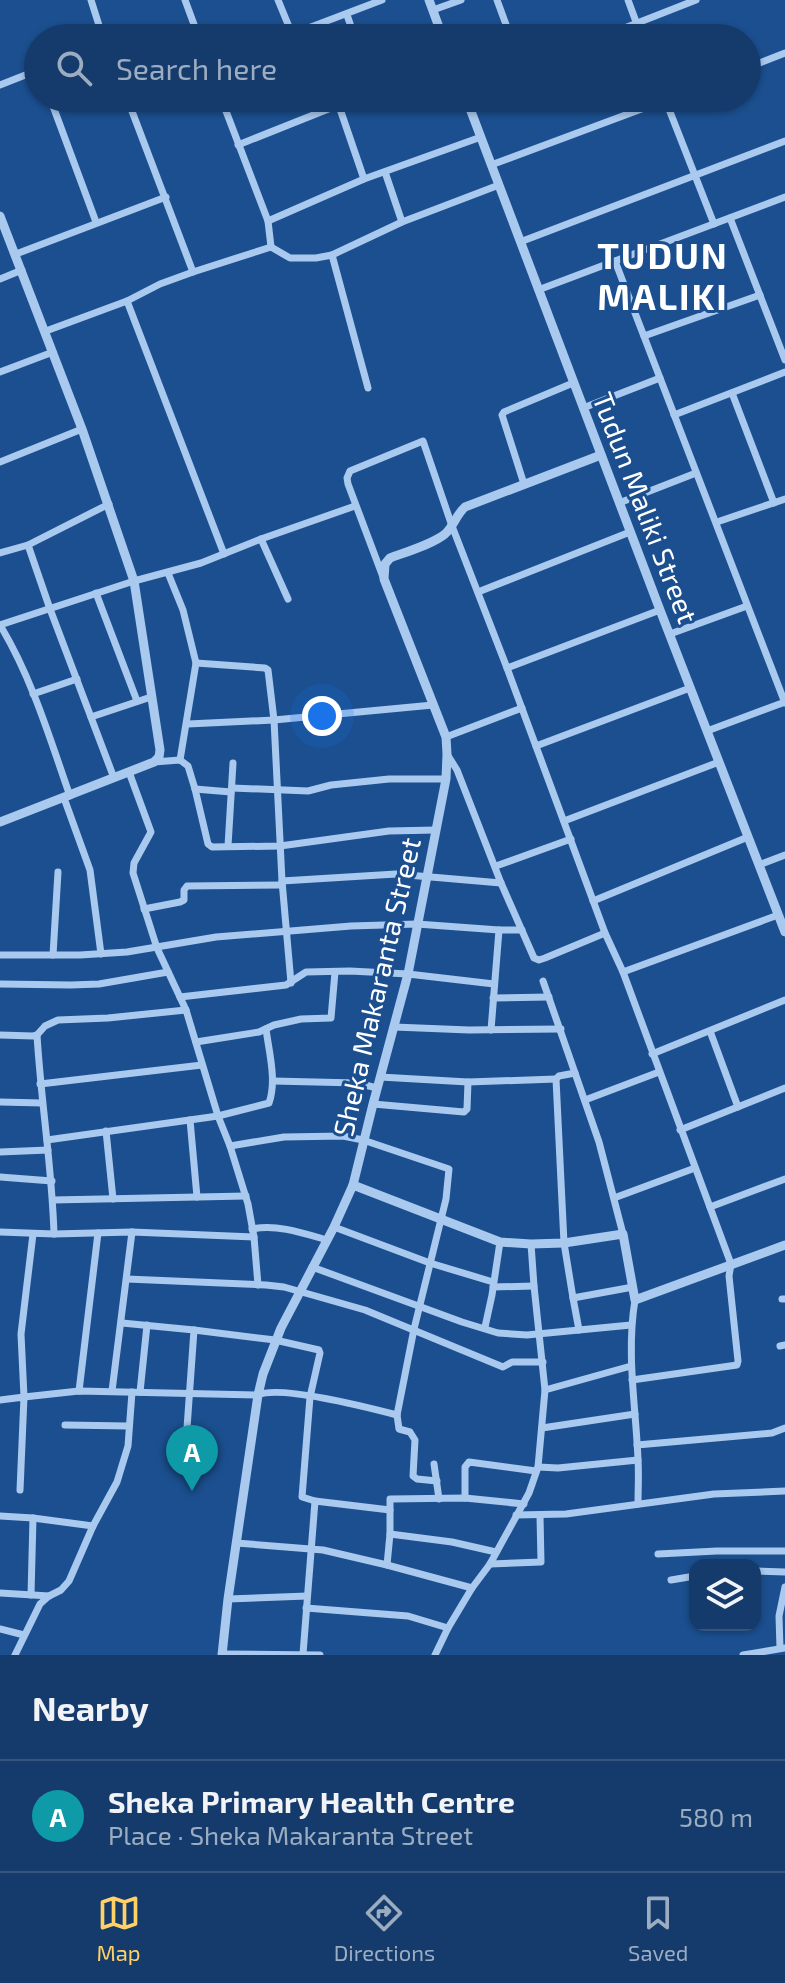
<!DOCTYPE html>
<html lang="en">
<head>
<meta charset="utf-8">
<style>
  :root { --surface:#143b6b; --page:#214673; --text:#f1f3f6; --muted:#9dadc1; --line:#33557e; --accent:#ffd166 }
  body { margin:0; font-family:"Exo 2",sans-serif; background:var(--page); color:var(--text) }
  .controls { position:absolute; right:24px; bottom:24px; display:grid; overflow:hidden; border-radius:16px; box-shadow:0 2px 6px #0004 }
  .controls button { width:72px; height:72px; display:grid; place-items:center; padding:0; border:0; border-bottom:2px solid var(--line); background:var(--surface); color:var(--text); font:40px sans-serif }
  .you { position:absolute; left:322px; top:716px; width:28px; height:28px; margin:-20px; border:6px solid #fff; border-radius:50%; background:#1a73e8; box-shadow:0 0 0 12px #1a73e833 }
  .badge { display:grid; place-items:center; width:52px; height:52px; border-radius:50%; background:var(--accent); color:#fff; font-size:26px; font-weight:700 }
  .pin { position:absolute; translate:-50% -66px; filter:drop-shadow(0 2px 4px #0008) }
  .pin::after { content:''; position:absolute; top:42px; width:28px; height:24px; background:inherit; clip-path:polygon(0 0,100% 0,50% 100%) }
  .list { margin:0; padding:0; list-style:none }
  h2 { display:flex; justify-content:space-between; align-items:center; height:104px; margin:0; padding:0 32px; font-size:34px }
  h2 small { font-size:26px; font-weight:400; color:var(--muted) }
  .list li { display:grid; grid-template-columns:52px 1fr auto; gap:24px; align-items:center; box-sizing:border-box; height:112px; padding:0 32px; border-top:2px solid var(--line) }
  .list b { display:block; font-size:30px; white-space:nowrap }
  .list p { margin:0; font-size:26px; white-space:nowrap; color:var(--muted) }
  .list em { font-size:26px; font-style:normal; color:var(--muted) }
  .icon { flex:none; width:44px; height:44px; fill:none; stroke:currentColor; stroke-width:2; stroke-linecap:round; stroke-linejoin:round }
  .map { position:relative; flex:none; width:785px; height:1655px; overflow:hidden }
  .search { position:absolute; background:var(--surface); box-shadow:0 2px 6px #0004; left:24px; right:24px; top:24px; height:88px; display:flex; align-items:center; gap:20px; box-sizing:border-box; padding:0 28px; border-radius:44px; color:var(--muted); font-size:30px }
  .sheet { height:216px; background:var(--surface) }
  nav { display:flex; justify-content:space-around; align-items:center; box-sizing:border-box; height:112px; border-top:2px solid var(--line); background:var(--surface); font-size:22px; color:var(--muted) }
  nav a { display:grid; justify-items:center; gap:4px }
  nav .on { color:var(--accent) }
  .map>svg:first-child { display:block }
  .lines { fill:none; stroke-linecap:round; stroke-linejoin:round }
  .minor { stroke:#a9c9ee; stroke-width:7 }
  .tertiary { stroke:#a9c9ee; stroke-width:9 }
  .labels { text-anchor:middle; stroke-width:6; stroke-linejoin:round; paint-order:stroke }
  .street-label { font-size:28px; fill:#fff; stroke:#1b4f8f }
  .district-label { font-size:36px; font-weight:bold; letter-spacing:2px; fill:#fff; stroke:#1b4f8f }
</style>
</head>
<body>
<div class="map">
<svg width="785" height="1655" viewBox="0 0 785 1655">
  <rect width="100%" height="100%" fill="#1b4f8f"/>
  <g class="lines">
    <g class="minor">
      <path d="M91,0L103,38"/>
      <path d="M185,0L199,38"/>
      <path d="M278,0L292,34"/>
      <path d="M497,0L511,38"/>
      <path d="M628,0L642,38"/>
      <path d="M433,10L461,0"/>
      <path d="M347,15L355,38"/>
      <path d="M282,38L382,0"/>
      <path d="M599,38L696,0"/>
      <path d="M747,68L785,53"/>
      <path d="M0,85L38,70"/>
      <path d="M50,98L96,222"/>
      <path d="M127,98L193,272"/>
      <path d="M665,99L714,224"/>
      <path d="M339,106L364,179"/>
      <path d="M238,145L356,98"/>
      <path d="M491,165L671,98"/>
      <path d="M385,172L402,222"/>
      <path d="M730,218L785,360"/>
      <path d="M268,221L364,179L481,137"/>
      <path d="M520,242L785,141"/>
      <path d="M271,247L290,258H316L332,255"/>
      <path d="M16,254L166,197"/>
      <path d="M615,261L785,703"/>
      <path d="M0,279L22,270"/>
      <path d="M538,290L785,197"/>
      <path d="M127,301L224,554"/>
      <path d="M46,331L127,301L160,284L193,272L271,247L268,221L221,98"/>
      <path d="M644,336L760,295"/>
      <path d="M0,372L53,352"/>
      <path d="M368,388L332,255L402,222L499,185"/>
      <path d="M732,393L774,503"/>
      <path d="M583,408L660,378"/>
      <path d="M674,415L785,372"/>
      <path d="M0,462L82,429"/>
      <path d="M524,484L502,415L504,412L573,383"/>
      <path d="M619,503L696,473"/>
      <path d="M717,522L785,499"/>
      <path d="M261,539L288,599"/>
      <path d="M28,545L50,609L114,778"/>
      <path d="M0,553L28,545L109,504"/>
      <path d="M168,573L183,610L196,663L180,760"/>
      <path d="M383,577L348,484L347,478L350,471L423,441L452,526L507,668L605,933L623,972L731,1264L729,1276L738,1361L737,1365L632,1380"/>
      <path d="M478,592L630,532"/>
      <path d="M96,593L137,701"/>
      <path d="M0,625L134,581L201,563L261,539L355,506"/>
      <path d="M0,625C32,678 50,739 70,796"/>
      <path d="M670,634L747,606"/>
      <path d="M196,663L265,668L268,670L274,720L282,881L291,983"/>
      <path d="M507,668L660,610"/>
      <path d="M33,694L77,679"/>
      <path d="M91,717L151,697"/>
      <path d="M188,724L274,720L433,705"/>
      <path d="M707,731L785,702"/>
      <path d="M446,737L522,708"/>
      <path d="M536,746L690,688"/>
      <path d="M447,754L457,770L501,883L534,958L539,960L545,958L605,933"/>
      <path d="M154,762L180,760L188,766L195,789L208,844L212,847L280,846L389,831L436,830"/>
      <path d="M129,772L151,832L134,863L133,873L157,948L186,1010L218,1116L230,1146L248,1204L254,1237L258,1285"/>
      <path d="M232,788L308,791L331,785L389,779H446"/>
      <path d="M195,789L231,792"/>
      <path d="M64,798L90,870L101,954"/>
      <path d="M564,821L719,762"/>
      <path d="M228,846L233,763"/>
      <path d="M759,865L785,855"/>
      <path d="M496,866L571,839"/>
      <path d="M282,881L396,874L501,883"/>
      <path d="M593,901L748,837"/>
      <path d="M144,909L180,902L184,900V890L187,886L282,885"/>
      <path d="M0,955H80L127,952L216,937L351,926L417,924L499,930H522"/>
      <path d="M53,955L58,872"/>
      <path d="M623,972L778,915"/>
      <path d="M543,981L599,1142L623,1234"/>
      <path d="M0,984L71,985L99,984L168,972"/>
      <path d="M180,997L286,985L306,972L350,971L408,974L494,984"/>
      <path d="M493,998L549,997"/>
      <path d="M394,1027L469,1030L561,1029"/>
      <path d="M491,1030L499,930"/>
      <path d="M710,1031L738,1107"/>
      <path d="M0,1035L33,1036L37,1035L45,1026L58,1020L108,1018L186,1010"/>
      <path d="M37,1035C41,1102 52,1167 54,1234"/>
      <path d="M196,1042L259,1032L274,1025L301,1019L331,1018L335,972"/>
      <path d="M652,1054L785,1000"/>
      <path d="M575,1073L559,1076L556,1079L564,1243L573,1298L633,1287"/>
      <path d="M380,1077L468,1082L556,1079"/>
      <path d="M273,1081L357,1083L377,1088"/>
      <path d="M40,1084L202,1065"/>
      <path d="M585,1100L659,1072"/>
      <path d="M0,1102L42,1103"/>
      <path d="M373,1104L464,1112L467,1109L468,1082"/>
      <path d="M190,1120L197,1197"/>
      <path d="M680,1130L785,1088"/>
      <path d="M106,1131L113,1199"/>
      <path d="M47,1140L218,1116L269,1103C277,1081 269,1052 266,1029"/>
      <path d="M230,1146L284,1137L343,1136L363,1140L449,1169L446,1199L414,1329L397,1415L399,1429L410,1432L415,1440L413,1476L417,1479L437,1481"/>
      <path d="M0,1152L48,1150"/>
      <path d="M0,1177L52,1181"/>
      <path d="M614,1198L695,1168"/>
      <path d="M53,1200L246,1196"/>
      <path d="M710,1207L785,1179"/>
      <path d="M334,1227L430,1263L493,1282"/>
      <path d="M252,1229C277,1224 303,1233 327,1240"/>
      <path d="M0,1232L54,1234L132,1232L254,1237"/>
      <path d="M33,1234L21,1334L24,1397L79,1391L258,1395C280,1385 370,1408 397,1415"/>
      <path d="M531,1244L534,1286L545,1390"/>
      <path d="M312,1267L462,1322L498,1333L527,1335L631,1325"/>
      <path d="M127,1279L266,1285L284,1287L365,1310L503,1367L512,1362H543"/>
      <path d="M493,1287L534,1286"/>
      <path d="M573,1298L579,1330"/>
      <path d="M782,1299H785"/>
      <path d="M635,1300C626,1354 636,1407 638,1460C639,1475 638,1489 638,1504"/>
      <path d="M122,1323L194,1330L186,1442"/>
      <path d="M485,1327L492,1295L500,1242"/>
      <path d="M194,1330L275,1340L319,1350L320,1353L310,1397L302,1497L315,1501"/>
      <path d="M780,1346L785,1345"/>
      <path d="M79,1391L98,1233"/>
      <path d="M112,1391L132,1232"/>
      <path d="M140,1392L147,1325"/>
      <path d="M0,1400L24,1397L20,1490"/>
      <path d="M65,1425L128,1426"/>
      <path d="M542,1428L635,1414"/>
      <path d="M637,1445L772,1433L785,1428"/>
      <path d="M434,1464L439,1499"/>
      <path d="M538,1467L558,1468L638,1460"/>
      <path d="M465,1498V1467L469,1462L536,1471"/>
      <path d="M516,1515L566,1514L714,1494L785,1491"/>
      <path d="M0,1516L33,1518L93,1526"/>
      <path d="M390,1534L452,1542L496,1552"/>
      <path d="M236,1543L323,1550L387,1565L472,1588"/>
      <path d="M658,1554L717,1551H785"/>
      <path d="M490,1564L541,1562L540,1516"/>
      <path d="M387,1565L390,1534V1499L465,1498L524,1504"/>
      <path d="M755,1571L785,1572"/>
      <path d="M671,1580L695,1576"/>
      <path d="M0,1593L49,1596"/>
      <path d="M31,1595L33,1518"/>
      <path d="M228,1599L307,1596"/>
      <path d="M306,1608L408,1616L448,1628"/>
      <path d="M0,1629L24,1635"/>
      <path d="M780,1648L779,1616L785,1587"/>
      <path d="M222,1654L320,1655"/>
      <path d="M303,1654L315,1501L390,1510"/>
      <path d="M15,1655L40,1604L49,1596L61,1590L69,1581L93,1526L117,1482L128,1446L132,1392"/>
      <path d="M435,1655L448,1628L472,1588L490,1564L529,1493L538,1467L545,1390L631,1366"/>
      <path d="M743,1655L785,1648"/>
    </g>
    <g class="tertiary">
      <path d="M429,0L443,38"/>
      <path d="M466,98L660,610L785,932"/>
      <path d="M0,216L82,429L134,581L160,750L159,757L154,762L0,822"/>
      <path d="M353,1185L500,1242L531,1244L564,1243L623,1234L635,1300L785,1245"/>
      <path d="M222,1655L228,1599L258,1395L263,1374L281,1328L334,1227L353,1185L373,1104L408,974L446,779L447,754L446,737L384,579L385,564L390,558C406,552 433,544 445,534C454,526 456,515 465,507L601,455"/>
    </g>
  </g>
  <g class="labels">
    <g class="street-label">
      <text transform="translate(645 508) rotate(69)" y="10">Tudun Maliki Street</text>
      <text transform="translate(377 987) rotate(-77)" y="10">Sheka Makaranta Street</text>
    </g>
    <g class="district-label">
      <text x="663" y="269">TUDUN<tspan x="663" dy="41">MALIKI</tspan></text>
    </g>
  </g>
</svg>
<div class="controls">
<button><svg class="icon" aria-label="layers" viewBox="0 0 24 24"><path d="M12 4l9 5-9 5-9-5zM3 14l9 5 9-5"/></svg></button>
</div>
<div class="you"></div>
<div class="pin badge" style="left:192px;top:1491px;background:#0f9aa8">A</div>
<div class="search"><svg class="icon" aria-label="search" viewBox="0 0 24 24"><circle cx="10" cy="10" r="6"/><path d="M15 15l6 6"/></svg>Search here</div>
</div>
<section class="sheet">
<h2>Nearby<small></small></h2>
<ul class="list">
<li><span class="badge" style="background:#0f9aa8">A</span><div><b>Sheka Primary Health Centre</b><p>Place · Sheka Makaranta Street</p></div><em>580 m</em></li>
</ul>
</section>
<nav>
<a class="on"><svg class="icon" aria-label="map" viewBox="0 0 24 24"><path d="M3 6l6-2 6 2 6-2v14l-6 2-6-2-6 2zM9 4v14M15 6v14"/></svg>Map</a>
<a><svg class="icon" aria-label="directions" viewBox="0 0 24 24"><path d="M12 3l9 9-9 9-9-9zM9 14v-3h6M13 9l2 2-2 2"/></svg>Directions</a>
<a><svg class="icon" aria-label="saved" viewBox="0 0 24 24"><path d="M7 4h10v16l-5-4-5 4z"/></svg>Saved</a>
</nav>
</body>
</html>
